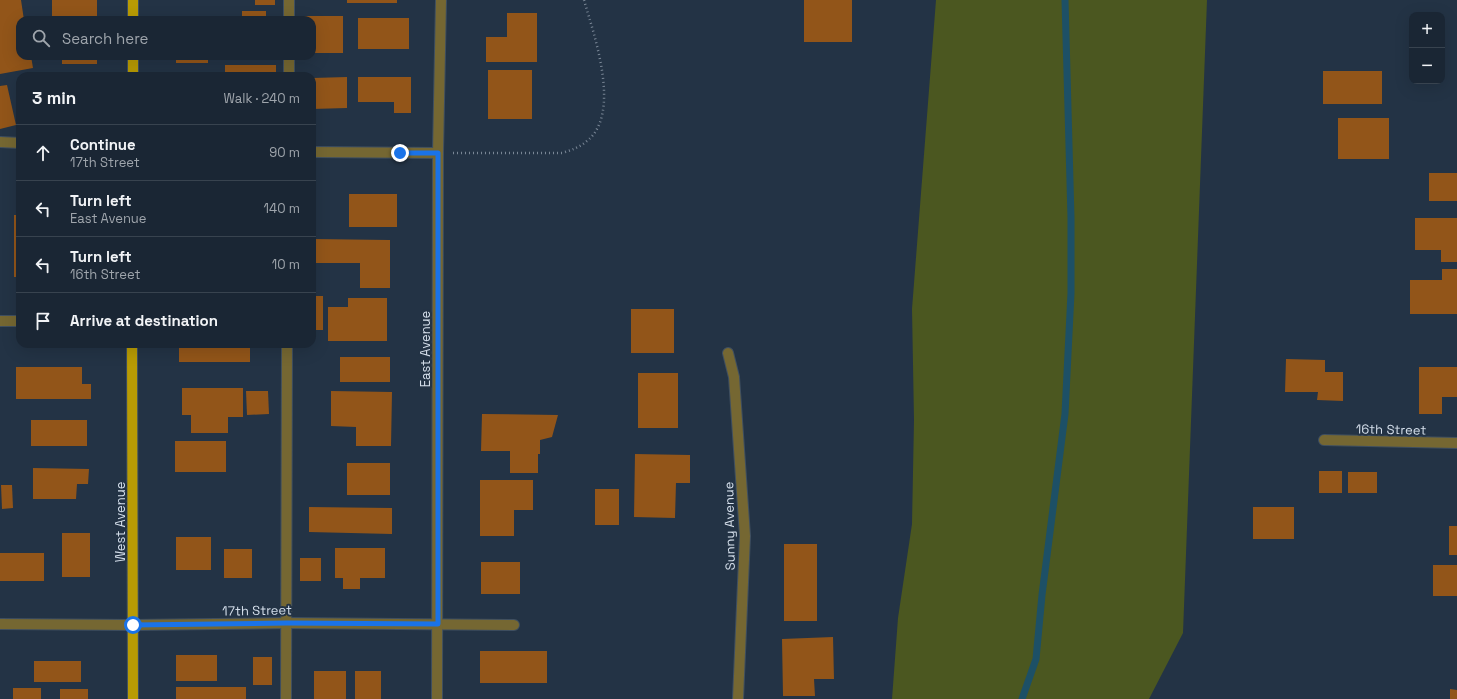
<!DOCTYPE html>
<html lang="en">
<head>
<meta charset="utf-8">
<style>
  :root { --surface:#1a2634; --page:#232e3c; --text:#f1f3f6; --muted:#9fa5ac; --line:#38434f }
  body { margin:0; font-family:"Space Grotesk",sans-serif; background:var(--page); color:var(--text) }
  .controls { position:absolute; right:12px; top:12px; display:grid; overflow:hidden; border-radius:8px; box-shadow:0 4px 16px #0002 }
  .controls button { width:36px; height:36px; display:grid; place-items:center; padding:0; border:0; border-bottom:1px solid var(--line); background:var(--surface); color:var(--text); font:20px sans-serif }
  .stop { position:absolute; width:12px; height:12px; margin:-9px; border:3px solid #1a73e8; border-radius:50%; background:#fff }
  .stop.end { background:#1a73e8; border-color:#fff; box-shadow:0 1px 4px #0008 }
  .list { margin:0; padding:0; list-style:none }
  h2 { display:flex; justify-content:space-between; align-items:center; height:52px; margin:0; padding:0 16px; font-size:17px }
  h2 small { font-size:13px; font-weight:400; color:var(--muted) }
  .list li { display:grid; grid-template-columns:26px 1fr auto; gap:12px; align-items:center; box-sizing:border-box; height:56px; padding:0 16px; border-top:1px solid var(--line) }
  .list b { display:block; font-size:15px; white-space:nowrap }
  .list p { margin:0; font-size:13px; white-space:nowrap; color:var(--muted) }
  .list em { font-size:13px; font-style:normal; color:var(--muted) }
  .icon { flex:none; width:22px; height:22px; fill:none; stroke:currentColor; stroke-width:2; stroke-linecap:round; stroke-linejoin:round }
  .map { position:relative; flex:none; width:1457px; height:699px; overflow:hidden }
  .search { position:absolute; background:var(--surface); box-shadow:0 4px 16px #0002; left:16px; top:16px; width:300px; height:44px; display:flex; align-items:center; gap:10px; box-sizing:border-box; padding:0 14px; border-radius:12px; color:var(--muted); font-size:15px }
  .panel { position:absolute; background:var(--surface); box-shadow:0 4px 16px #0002; left:16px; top:72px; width:300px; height:276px; border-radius:12px }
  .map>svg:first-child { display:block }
  .green { fill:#4b5720 }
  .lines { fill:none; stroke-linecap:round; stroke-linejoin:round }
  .stream { stroke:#1d5066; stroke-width:7 }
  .building { fill:#925519 }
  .minor-casing { stroke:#3f4f60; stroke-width:12 }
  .major-casing { stroke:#3f4f60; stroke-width:12 }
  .path { stroke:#798695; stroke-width:2.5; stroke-dasharray:1 3; stroke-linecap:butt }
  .minor { stroke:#756732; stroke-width:10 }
  .major { stroke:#b89b04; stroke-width:10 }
  .route { stroke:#1a73e8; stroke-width:5 }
  .labels { text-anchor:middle; stroke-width:4; stroke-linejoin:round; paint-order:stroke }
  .street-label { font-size:13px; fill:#d5dfeb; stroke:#233345 }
</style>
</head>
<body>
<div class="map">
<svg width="1457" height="699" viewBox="0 0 1457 699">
  <rect width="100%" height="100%" fill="#233345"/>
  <path class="green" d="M936,0H1207L1183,633L1149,699H892L898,618L912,524L914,420L912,309Z"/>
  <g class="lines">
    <path class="stream" d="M1022,699L1036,659L1042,595L1065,414L1071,293V218L1065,0"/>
  </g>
  <g class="building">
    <path d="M0,0H21L24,20H20V56H31L33,68L0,74Z"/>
    <rect x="52" y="0" width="45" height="20"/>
    <rect x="255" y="0" width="20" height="5"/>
    <rect x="347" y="0" width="50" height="3"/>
    <rect x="804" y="0" width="48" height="42"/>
    <rect x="242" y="11" width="24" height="9"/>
    <path d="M507,13H537V62H486V37H507Z"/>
    <rect x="176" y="16" width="32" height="4"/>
    <path d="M302,16H343V53H312V20H302Z"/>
    <rect x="358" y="18" width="51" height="31"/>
    <rect x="62" y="56" width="35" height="8"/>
    <rect x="176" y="56" width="32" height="7"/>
    <rect x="225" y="65" width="51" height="11"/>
    <rect x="488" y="70" width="44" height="49"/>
    <rect x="1323" y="71" width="59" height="33"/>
    <path d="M347,77V108L312,109V78Z"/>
    <path d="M358,77H411V113H394V102H358Z"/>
    <path d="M7,85L16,125L0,129V86Z"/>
    <rect x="1338" y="118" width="51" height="41"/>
    <rect x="1429" y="173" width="28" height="28"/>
    <rect x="349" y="194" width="48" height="33"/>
    <rect x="14" y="215" width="6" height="62"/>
    <path d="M1415,218H1457V262H1441V250H1415Z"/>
    <path d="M312,239L390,240V288H360V263H312Z"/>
    <path d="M1442,269H1457V314H1410V280H1442Z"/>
    <rect x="312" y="296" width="11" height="34"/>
    <path d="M348,298H387V341H328V307H348Z"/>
    <rect x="631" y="309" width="43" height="44"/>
    <rect x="179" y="344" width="71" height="18"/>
    <rect x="340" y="357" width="50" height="25"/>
    <path d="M1286,359L1325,360V372H1343V401L1317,400L1318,392H1285Z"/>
    <path d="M16,367H82V384H91V399H16Z"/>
    <path d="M1419,367H1457V397H1442V414H1419Z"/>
    <rect x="638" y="373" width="40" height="55"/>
    <path d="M182,388H243V417H228V433H191V415H182Z"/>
    <path d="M246,391H268L269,414L247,415Z"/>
    <path d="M331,391L392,392L391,446H356V427L331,426Z"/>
    <path d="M482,414L558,415L552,437L540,440V454H538V473H510V451H481Z"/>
    <rect x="31" y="420" width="56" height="26"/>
    <rect x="175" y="441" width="51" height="31"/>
    <path d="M635,454L690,455V483H676L675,518L634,517Z"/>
    <rect x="347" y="463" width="43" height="32"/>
    <path d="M33,468L89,469L88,484H77L76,499H33Z"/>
    <rect x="1319" y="471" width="23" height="22"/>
    <rect x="1348" y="472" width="29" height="21"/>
    <path d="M480,480H533V510H514V536H480Z"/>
    <path d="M1,485H12L13,508L2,509Z"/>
    <rect x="595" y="489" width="24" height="36"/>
    <path d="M309,507L392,508V534L309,532Z"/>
    <rect x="1253" y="507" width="41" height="32"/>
    <rect x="1449" y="526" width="8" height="29"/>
    <rect x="62" y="533" width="28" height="44"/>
    <rect x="176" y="537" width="35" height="33"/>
    <rect x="784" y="544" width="33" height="77"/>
    <path d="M335,548H385V578H360V589H343V578H335Z"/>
    <rect x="224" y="549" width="28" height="29"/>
    <rect x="0" y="553" width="44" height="28"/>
    <rect x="300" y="558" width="21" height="23"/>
    <rect x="481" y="562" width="39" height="32"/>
    <rect x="1433" y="565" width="24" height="31"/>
    <path d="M833,637L834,679H814L815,696H783L782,639Z"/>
    <rect x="480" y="651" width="67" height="32"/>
    <rect x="176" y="655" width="41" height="26"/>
    <rect x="253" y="657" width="19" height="28"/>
    <rect x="34" y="661" width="47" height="21"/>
    <rect x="314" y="671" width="32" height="28"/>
    <rect x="355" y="671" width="26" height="28"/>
    <rect x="176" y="687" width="70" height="12"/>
    <rect x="13" y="688" width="28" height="11"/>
    <rect x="60" y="689" width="28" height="10"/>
    <path d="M1450,689L1457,690V699H1450Z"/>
  </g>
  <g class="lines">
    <defs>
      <g id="minor">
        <path d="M289,20V0"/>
        <path d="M289,76V56"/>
        <path d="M0,142L20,143"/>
        <path d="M312,152L438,153"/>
        <path d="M0,321H20"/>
        <path d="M728,353L734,377L745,536L738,699"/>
        <path d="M1324,440L1457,443"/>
        <path d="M0,624L133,625L287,623L514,625"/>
        <path d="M286,699L287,344"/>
        <path d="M437,699L438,153L441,0"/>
      </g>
      <g id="major">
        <path d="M133,20V0"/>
        <path d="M133,76V56"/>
        <path d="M132,344L133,699"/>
      </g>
    </defs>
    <use href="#minor" class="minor-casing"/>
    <use href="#major" class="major-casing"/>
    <path class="path" d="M453,153H562C572,150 580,147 587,141C622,113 594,35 584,0"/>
    <use href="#minor" class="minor"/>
    <use href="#major" class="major"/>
  </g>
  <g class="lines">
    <path class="route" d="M133,625L287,623L438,624V153H400"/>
  </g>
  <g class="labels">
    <g class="street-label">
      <text transform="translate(425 349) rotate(-90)" y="5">East Avenue</text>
      <text transform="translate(1391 429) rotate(1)" y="5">16th Street</text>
      <text transform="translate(120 522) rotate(-90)" y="5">West Avenue</text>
      <text transform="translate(729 526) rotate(-91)" y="5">Sunny Avenue</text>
      <text transform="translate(257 610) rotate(-1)" y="5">17th Street</text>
    </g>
  </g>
</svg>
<div class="controls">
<button>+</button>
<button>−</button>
</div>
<div class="stop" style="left:133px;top:625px"></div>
<div class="stop end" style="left:400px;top:153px"></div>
<div class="search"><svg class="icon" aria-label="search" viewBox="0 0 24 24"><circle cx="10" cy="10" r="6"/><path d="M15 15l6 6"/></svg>Search here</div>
<section class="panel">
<h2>3 min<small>Walk · 240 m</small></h2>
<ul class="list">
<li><svg class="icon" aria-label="ahead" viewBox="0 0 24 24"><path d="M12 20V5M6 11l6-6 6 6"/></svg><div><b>Continue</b><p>17th Street</p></div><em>90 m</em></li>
<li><svg class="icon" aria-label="left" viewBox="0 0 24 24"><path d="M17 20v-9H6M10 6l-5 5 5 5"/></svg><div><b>Turn left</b><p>East Avenue</p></div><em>140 m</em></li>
<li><svg class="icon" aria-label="left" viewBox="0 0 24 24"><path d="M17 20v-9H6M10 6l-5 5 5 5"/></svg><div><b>Turn left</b><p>16th Street</p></div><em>10 m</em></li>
<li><svg class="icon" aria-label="arrive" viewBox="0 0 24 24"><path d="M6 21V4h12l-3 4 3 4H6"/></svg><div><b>Arrive at destination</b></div></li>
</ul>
</section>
</div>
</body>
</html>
